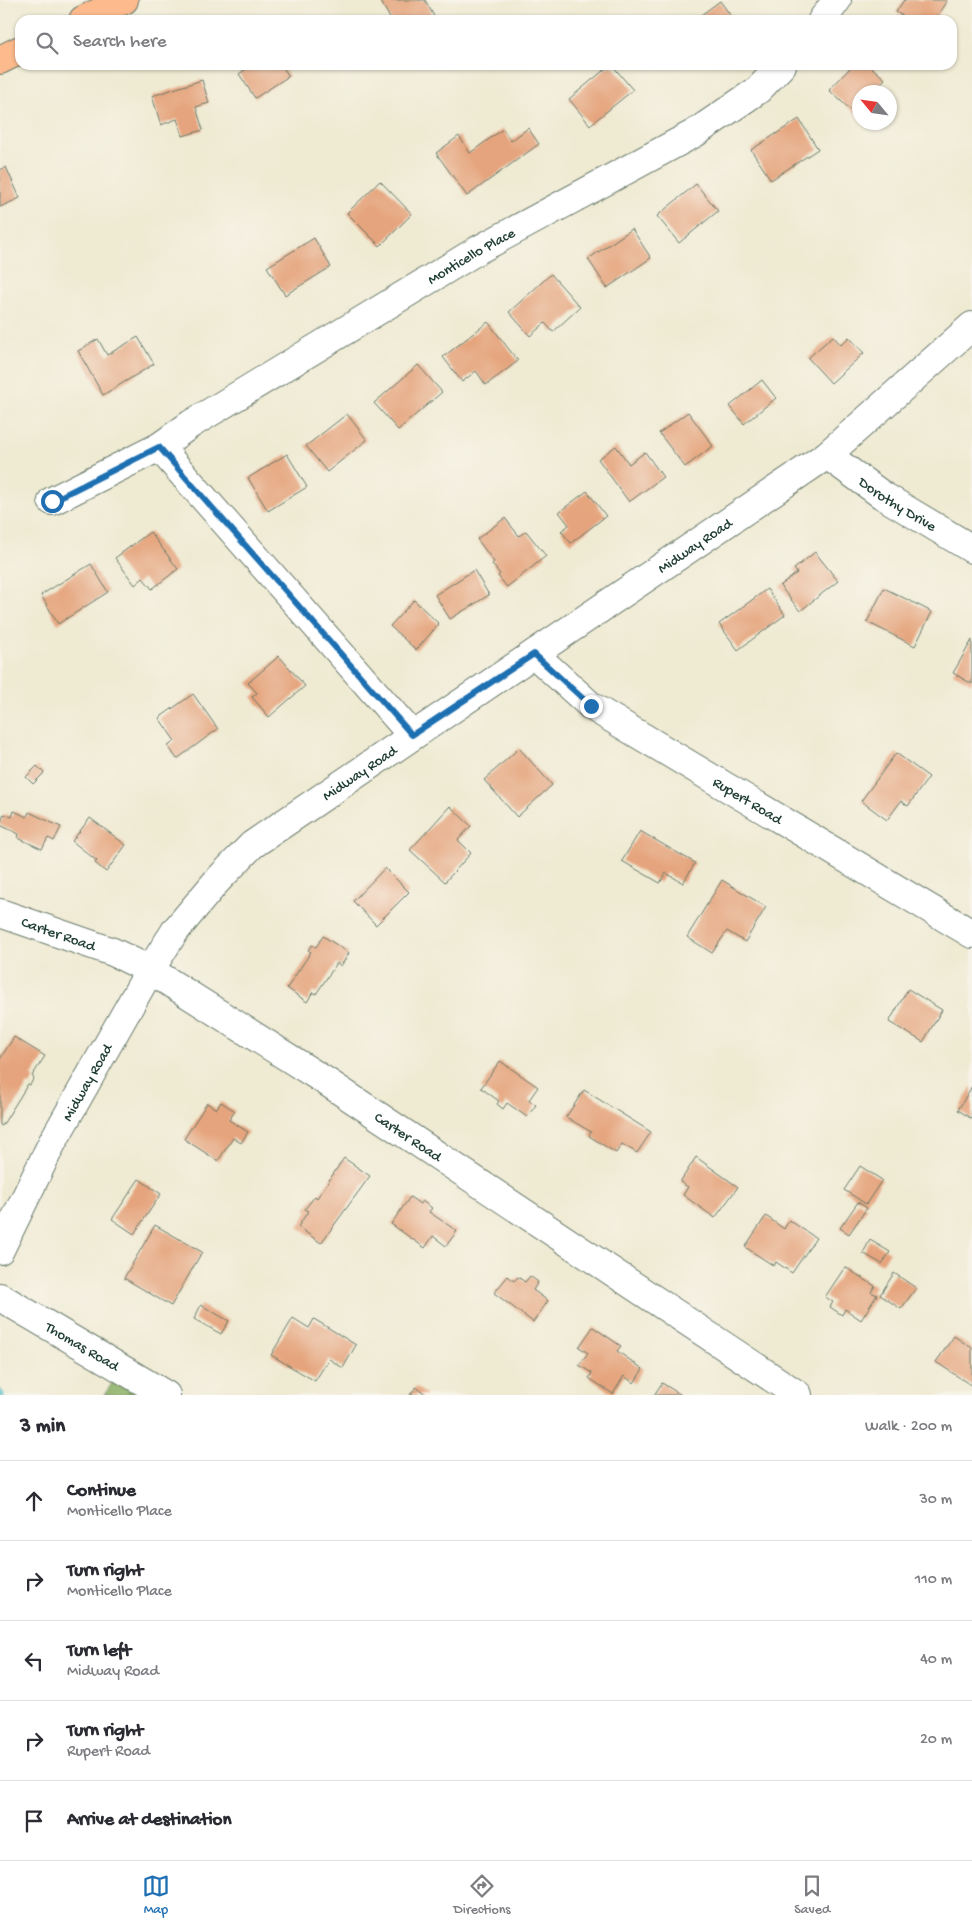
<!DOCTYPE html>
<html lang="en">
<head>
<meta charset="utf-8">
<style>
  :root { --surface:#fff; --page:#f7f7f7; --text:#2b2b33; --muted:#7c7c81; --line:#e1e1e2; --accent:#1f6fb2 }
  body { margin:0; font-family:"Gochi Hand",sans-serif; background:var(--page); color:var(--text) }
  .compass { position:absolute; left:852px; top:85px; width:45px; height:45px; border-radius:50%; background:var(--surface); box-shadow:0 1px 4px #0004; rotate:299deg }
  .stop { position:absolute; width:15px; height:15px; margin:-11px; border:4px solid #1f6fb2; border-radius:50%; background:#fff }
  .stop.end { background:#1f6fb2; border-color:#fff; box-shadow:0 1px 5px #0008 }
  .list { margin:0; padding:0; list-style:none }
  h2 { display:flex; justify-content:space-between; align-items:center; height:65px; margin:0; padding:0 20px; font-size:21px }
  h2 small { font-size:16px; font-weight:400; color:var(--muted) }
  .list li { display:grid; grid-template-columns:32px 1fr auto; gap:15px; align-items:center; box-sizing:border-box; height:80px; padding:0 20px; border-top:1px solid var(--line) }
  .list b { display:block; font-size:19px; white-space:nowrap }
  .list p { margin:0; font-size:16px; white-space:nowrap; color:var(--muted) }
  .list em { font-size:16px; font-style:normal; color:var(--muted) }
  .icon { flex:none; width:28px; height:28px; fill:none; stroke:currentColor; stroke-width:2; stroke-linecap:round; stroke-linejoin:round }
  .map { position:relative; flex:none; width:972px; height:1395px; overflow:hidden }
  .search { position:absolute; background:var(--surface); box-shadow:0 1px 4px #0004; left:15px; right:15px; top:15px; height:55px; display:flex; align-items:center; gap:12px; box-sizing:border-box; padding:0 18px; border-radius:15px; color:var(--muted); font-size:19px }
  .sheet { height:465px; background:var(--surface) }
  nav { display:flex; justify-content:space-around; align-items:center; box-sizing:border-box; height:70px; border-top:1px solid var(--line); background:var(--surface); font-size:14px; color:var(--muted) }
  nav a { display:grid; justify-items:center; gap:2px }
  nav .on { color:var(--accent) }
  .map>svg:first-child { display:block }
  .forest { fill:url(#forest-firs); stroke:#54764d }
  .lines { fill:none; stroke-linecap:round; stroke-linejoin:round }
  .stream { stroke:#4cbbc3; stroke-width:7 }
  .building { fill:#e5a47d }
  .minor-casing { stroke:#687a6b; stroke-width:30 }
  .major-casing { stroke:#687a6b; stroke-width:30 }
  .minor { stroke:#fff; stroke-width:28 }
  .major { stroke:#fcba8d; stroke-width:28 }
  .route { stroke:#1f6fb2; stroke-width:6 }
  .labels { text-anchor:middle; stroke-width:5; stroke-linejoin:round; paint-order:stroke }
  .street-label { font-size:15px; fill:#1f3d34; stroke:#f7f3e8 }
</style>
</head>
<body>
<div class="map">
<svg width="972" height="1395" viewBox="0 0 972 1395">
  <defs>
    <pattern id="forest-firs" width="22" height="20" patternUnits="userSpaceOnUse" patternTransform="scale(1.25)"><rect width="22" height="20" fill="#8ab066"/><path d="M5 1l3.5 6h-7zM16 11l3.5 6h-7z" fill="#709055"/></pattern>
  </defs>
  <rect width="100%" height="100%" fill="#f7f3e8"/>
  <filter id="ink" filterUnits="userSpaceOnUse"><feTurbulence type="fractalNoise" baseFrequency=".02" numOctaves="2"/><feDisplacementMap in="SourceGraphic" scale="10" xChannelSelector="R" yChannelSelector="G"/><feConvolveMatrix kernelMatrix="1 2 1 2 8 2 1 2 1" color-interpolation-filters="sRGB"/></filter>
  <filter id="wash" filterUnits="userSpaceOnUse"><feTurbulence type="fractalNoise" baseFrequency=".0096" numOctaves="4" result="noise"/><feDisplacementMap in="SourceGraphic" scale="20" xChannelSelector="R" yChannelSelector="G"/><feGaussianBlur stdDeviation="1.12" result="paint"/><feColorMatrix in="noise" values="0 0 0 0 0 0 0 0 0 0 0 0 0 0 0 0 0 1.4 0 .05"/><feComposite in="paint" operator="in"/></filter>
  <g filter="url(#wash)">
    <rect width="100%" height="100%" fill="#efead2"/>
    <path class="forest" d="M120,1372L159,1395H104Z"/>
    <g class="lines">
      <path class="stream" d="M0,1393L1,1395"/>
    </g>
    <g id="blocks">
      <g class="building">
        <path d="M380,0H425L436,20H391Z"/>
        <path d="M904,0H947L935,20H909L896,12Z"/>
        <path d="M720,1L734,20H698L697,18Z"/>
        <path d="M252,65H281L289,76L255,98L239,74Z"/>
        <path d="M610,65H612L633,90L590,125L569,99Z"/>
        <path d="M853,65H869L885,79L873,92H860V107L854,113L829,90Z"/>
        <path d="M202,80L209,103L196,107L203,130L183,136L177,119L161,125L152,96Z"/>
        <path d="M799,119L818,149L771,180L751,150Z"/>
        <path d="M528,128L539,144L467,196L436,153L459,136L470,153L503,129L511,141Z"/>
        <path d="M6,167L20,198L0,207V170Z"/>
        <path d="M380,181L412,214L380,246L347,213Z"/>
        <path d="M696,184L718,211L679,243L657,216Z"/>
        <path d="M632,229L651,258L607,288L588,259Z"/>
        <path d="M314,238L331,267L285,295L267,267Z"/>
        <path d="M551,274L580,307L553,332L545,323L530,336L509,312Z"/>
        <path d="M488,322L518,361L486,385L476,371L462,382L443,357Z"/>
        <path d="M833,336L841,345L849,337L864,353L831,383L808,358Z"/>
        <path d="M138,337L154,364L103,395L78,351L98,339L107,355Z"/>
        <path d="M418,365L442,392L398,430L374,403Z"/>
        <path d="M762,380L776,398L744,424L730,406Z"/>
        <path d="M688,412L713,446L685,467L659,433Z"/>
        <path d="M347,414L367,440L327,472L306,446Z"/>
        <path d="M616,446L629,464L645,452L663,477L629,502L598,459Z"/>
        <path d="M287,454L307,487L268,511L248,478Z"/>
        <path d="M587,491L606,516L571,543L561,531L569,525L559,512Z"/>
        <path d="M505,518L519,536L526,531L546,556L507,587L498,576L500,574L492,564L494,562L477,539Z"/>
        <path d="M150,532L178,569L152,589L143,578L135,585L115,558Z"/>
        <path d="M815,552L838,581L800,611L780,586L797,573L794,569Z"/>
        <path d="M91,564L108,592L58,624L41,595Z"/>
        <path d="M474,570L489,595L450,619L435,595Z"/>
        <path d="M884,588L932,612L915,646L867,622Z"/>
        <path d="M767,589L785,615L738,650L719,624Z"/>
        <path d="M414,600L439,624L416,650L390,626Z"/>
        <path d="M972,640V684L953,673Z"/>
        <path d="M279,656L305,686L269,717L252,697L257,693L248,683Z"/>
        <path d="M193,694L218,729L177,759L168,746L175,741L159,718Z"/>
        <path d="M519,748L552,785L517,817L484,780Z"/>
        <path d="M896,753L929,777L908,806L901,801L887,820L861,801Z"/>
        <path d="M37,766L44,773L33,784L26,777Z"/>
        <path d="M450,806L471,826L458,840L471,853L445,882L410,850Z"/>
        <path d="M14,811L27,817L29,812L61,827L54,841L48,838L42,849L18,838L19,834L0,825L4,814L12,817Z"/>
        <path d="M90,818L126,845L106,872L95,863L97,861L72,841Z"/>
        <path d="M640,831L695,863L683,883L666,873L660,883L622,861Z"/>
        <path d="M385,868L409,892L376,925L353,901Z"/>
        <path d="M722,880L766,907L745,942L727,931L712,953L687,937Z"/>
        <path d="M323,936L349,953L341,966L337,963L316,994L313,992L307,1002L287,988L311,952L308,950L312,945L316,947Z"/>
        <path d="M908,989L942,1010L923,1042L889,1022Z"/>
        <path d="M14,1037L45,1056L32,1076L34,1078L30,1085L28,1084L2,1126L0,1125V1059Z"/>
        <path d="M500,1061L538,1087L529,1100L536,1105L527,1117L507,1103L503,1109L497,1104L499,1101L481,1088Z"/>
        <path d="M972,1086V1119L958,1110Z"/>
        <path d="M584,1090L651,1132L637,1153L622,1144L616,1153L589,1136L591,1132L566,1117Z"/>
        <path d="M221,1102L235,1111L229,1120L248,1132L241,1143L233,1138L218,1161L184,1139L207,1103L216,1109Z"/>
        <path d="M696,1157L738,1187L715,1218L683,1195L688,1187L680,1182Z"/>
        <path d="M344,1158L370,1176L321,1243L298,1227L308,1211L305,1209L315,1196L317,1198Z"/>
        <path d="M860,1166L882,1180L866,1204L844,1190Z"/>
        <path d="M139,1179L161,1194L134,1234L112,1219Z"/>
        <path d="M410,1197L420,1204L422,1201L432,1208L429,1212L457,1231L446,1246L433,1236L425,1248L391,1224Z"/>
        <path d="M858,1202L867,1208L849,1234L840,1228Z"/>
        <path d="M766,1216L784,1229L789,1220L816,1238L792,1273L776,1262L774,1266L745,1247Z"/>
        <path d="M155,1225L202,1252L171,1306L124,1278Z"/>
        <path d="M870,1240L890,1252L882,1264L863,1253Z"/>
        <path d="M845,1267L875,1286L871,1292L877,1295L861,1320L845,1309L842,1315L830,1307L833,1302L825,1297Z"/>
        <path d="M894,1273L916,1288L901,1309L880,1295Z"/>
        <path d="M508,1276L514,1281L518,1277L525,1282L530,1276L538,1282L533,1290L548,1301L533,1322L494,1293Z"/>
        <path d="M201,1305L229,1321L221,1334L194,1319Z"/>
        <path d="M293,1318L309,1328L314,1319L356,1345L343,1368L329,1359L315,1381L271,1355Z"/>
        <path d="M593,1327L621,1346L617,1351L643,1369L634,1383L624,1376L613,1394L589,1378L592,1373L579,1365L588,1353L579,1347Z"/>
        <path d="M954,1336L972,1348V1386L936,1362Z"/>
        <path d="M662,1383L681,1395H654Z"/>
        <path d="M416,1387L427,1395H410Z"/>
      </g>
    </g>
  </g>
  <g filter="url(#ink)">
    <use href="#blocks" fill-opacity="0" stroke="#687a6b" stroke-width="1"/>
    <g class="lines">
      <defs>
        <g id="minor">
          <path d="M822,20L837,0"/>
          <path d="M159,447L412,735"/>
          <path id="s1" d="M827,455L882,495L972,549"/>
          <path id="s2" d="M52,501L159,447L191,424L478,250L695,133L758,90L782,65"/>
          <path id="s3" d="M534,654L591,706L972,934"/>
          <path id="s4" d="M0,913L113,952L150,970L330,1084L798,1395"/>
          <path id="s5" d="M0,1250L52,1143L150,970L175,931L216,882L252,845L827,455L972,326"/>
          <path id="s6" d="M0,1297L166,1395"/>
        </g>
        <g id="major">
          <path d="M83,20L124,0"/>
          <path d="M0,60L20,50"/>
        </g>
      </defs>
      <use href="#minor" class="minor-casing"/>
      <use href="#major" class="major-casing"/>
      <use href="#minor" class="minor"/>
      <use href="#major" class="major"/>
    </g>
  </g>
  <g class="lines" filter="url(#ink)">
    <path class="route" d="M52,501L159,447L412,735L534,654L591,706"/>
  </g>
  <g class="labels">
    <g class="street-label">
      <text dy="5" stroke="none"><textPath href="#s2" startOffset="486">Monticello Place</textPath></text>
      <text dy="5" stroke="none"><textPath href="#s1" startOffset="86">Dorothy Drive</textPath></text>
      <text dy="5" stroke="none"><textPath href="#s5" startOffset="1014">Midway Road</textPath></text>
      <text dy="5" stroke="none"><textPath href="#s5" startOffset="609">Midway Road</textPath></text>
      <text dy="5" stroke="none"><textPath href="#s3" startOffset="260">Rupert Road</textPath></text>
      <text dy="5" stroke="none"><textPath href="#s4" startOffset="62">Carter Road</textPath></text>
      <text dy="5" stroke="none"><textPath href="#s5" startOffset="189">Midway Road</textPath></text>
      <text dy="5" stroke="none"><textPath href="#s4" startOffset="468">Carter Road</textPath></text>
      <text dy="5" stroke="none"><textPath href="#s6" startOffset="96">Thomas Road</textPath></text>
    </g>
  </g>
</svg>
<svg class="compass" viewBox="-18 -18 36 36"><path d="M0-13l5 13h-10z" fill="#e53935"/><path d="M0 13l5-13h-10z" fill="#7c7c81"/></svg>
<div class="stop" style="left:52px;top:501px"></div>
<div class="stop end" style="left:591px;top:706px"></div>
<div class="search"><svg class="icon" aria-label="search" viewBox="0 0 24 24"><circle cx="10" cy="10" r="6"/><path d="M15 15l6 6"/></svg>Search here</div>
</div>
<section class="sheet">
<h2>3 min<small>Walk · 200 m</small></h2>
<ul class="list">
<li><svg class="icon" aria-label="ahead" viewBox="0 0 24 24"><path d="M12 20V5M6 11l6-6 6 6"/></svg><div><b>Continue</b><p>Monticello Place</p></div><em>30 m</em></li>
<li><svg class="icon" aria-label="right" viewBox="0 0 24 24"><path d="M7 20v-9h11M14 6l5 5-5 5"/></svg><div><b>Turn right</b><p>Monticello Place</p></div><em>110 m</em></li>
<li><svg class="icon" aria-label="left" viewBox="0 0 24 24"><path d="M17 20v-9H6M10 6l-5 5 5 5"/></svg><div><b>Turn left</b><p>Midway Road</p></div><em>40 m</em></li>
<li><svg class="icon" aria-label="right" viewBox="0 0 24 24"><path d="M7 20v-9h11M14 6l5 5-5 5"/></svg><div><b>Turn right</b><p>Rupert Road</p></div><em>20 m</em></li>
<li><svg class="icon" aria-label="arrive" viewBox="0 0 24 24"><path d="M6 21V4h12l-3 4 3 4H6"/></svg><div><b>Arrive at destination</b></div></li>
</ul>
</section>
<nav>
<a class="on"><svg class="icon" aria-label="map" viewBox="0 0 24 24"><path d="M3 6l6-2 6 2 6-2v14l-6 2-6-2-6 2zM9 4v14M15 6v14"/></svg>Map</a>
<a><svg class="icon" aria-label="directions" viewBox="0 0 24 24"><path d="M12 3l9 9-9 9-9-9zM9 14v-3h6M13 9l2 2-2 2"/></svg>Directions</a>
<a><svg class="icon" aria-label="saved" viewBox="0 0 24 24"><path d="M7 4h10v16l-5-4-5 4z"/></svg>Saved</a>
</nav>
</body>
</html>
